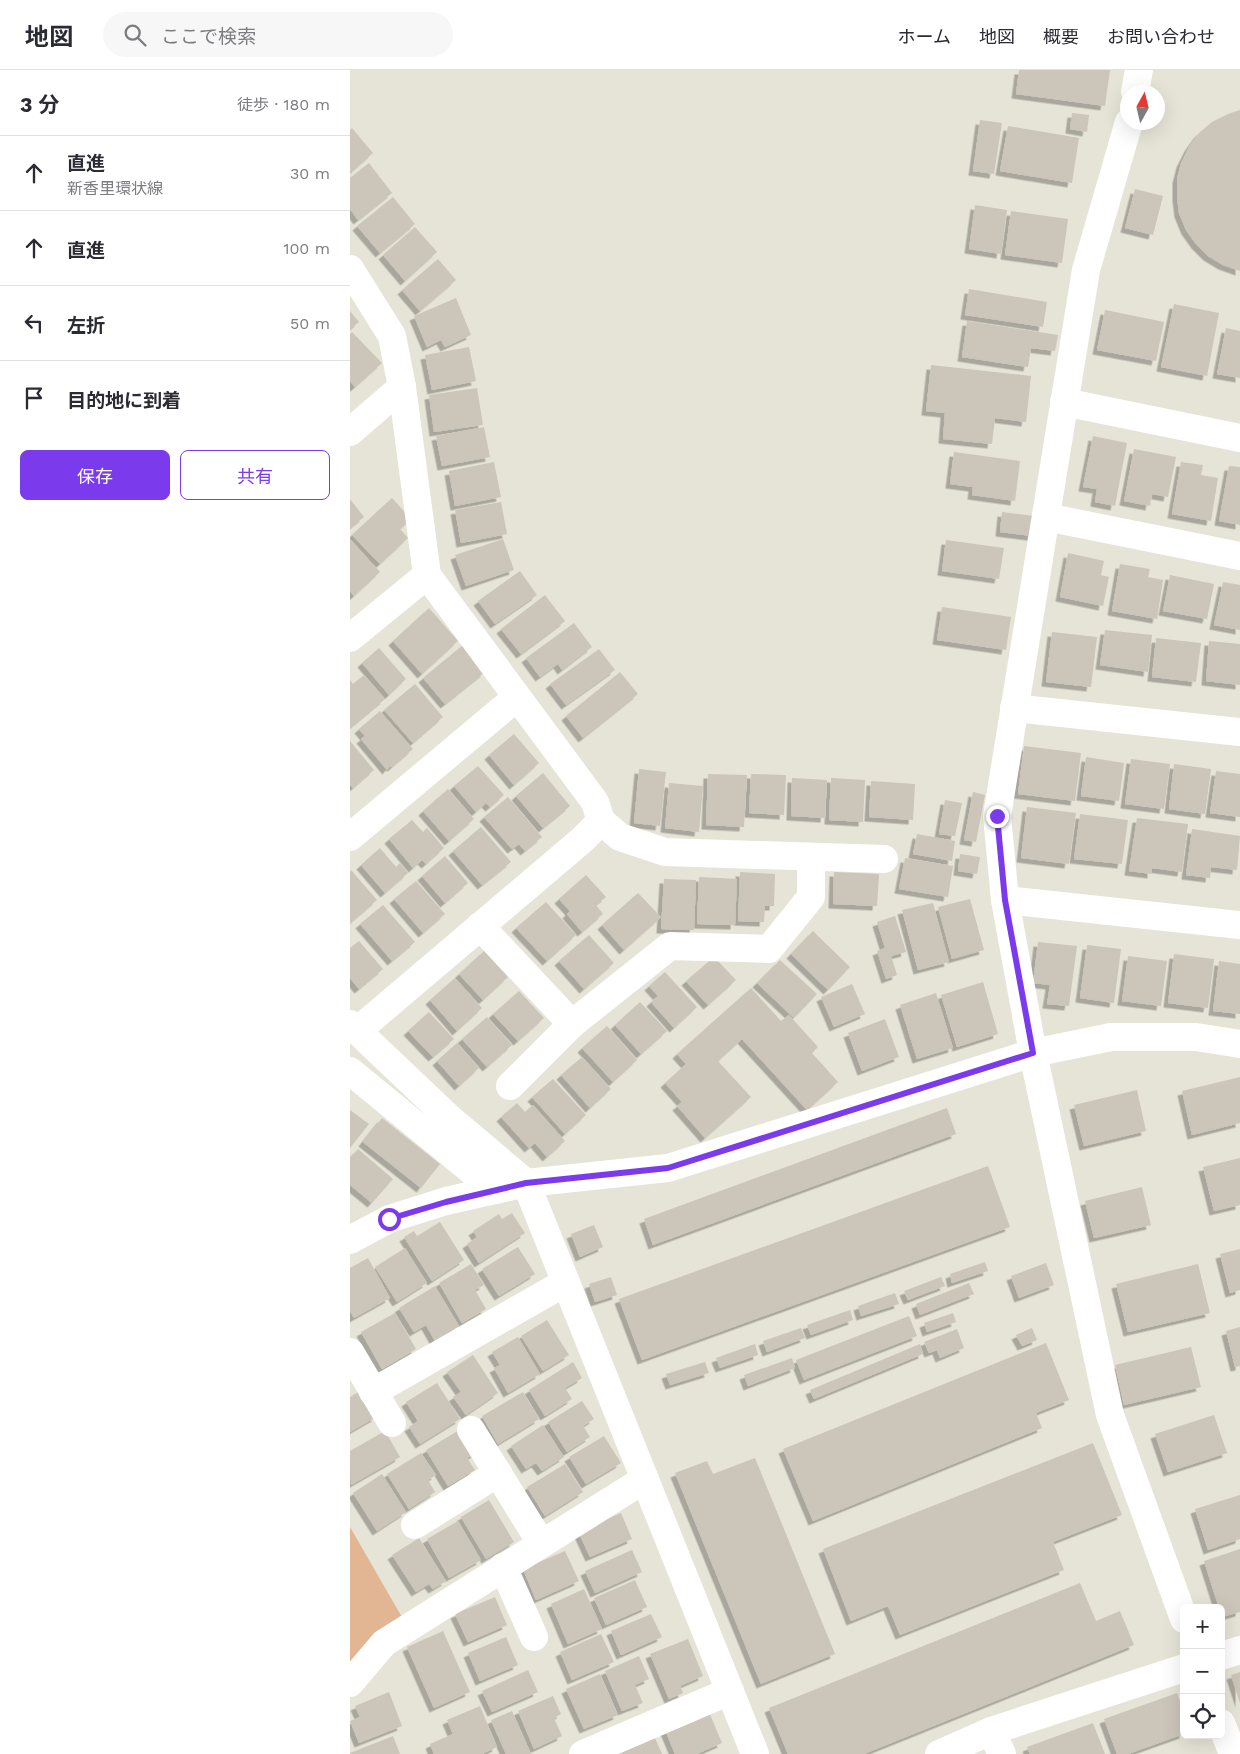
<!DOCTYPE html>
<html lang="ja">
<head>
<meta charset="utf-8">
<style>
  :root { --surface:#fff; --page:#f7f7f7; --text:#2b2b33; --muted:#7c7c81; --line:#e1e1e2; --accent:#7c3aed }
  body { margin:0; font-family:"Work Sans","Noto Sans JP",sans-serif; background:var(--page); color:var(--text) }
  .controls { position:absolute; right:15px; bottom:15px; display:grid; overflow:hidden; border-radius:8px; box-shadow:0 5px 20px #0002 }
  .controls button { width:45px; height:45px; display:grid; place-items:center; padding:0; border:0; border-bottom:1px solid var(--line); background:var(--surface); color:var(--text); font:25px sans-serif }
  .compass { position:absolute; left:770px; top:15px; width:45px; height:45px; border-radius:50%; background:var(--surface); box-shadow:0 5px 20px #0002; rotate:8deg }
  .stop { position:absolute; width:15px; height:15px; margin:-11px; border:4px solid #7c3aed; border-radius:50%; background:#fff }
  .stop.end { background:#7c3aed; border-color:#fff; box-shadow:0 1px 5px #0008 }
  .list { margin:0; padding:0; list-style:none }
  h2 { display:flex; justify-content:space-between; align-items:center; height:65px; margin:0; padding:0 20px; font-size:21px }
  h2 small { font-size:16px; font-weight:400; color:var(--muted) }
  .list li { display:grid; grid-template-columns:32px 1fr auto; gap:15px; align-items:center; box-sizing:border-box; height:75px; padding:0 20px; border-top:1px solid var(--line) }
  .list b { display:block; font-size:19px; white-space:nowrap }
  .list p { margin:0; font-size:16px; white-space:nowrap; color:var(--muted) }
  .list em { font-size:16px; font-style:normal; color:var(--muted) }
  .actions { display:flex; gap:10px; padding:15px 20px }
  .actions a { flex:1; padding:11px 0; border:1px solid var(--accent); border-radius:8px; text-align:center; font-size:18px; color:var(--accent) }
  .actions .main { background:var(--accent); color:#fff }
  .icon { flex:none; width:28px; height:28px; fill:none; stroke:currentColor; stroke-width:2; stroke-linecap:round; stroke-linejoin:round }
  .map { position:relative; flex:none; width:890px; height:1684px; overflow:hidden }
  header { display:flex; align-items:center; gap:30px; box-sizing:border-box; height:70px; padding:0 25px; background:var(--surface); border-bottom:1px solid var(--line) }
  header strong { font-size:24px }
  nav { display:flex; gap:28px; margin-inline-start:auto; font-size:18px }
  .search { width:350px; height:45px; background:var(--page); display:flex; align-items:center; gap:12px; box-sizing:border-box; padding:0 18px; border-radius:28px; color:var(--muted); font-size:19px }
  main { display:flex }
  aside { flex:1; background:var(--surface) }
  .map>svg:first-child { display:block }
  .green { fill:#e2b693 }
  .building { fill:#ccc5b9; filter:url(#shadow) }
  .lines { fill:none; stroke-linecap:round; stroke-linejoin:round }
  .minor { stroke:#fff; stroke-width:28 }
  .route { stroke:#7c3aed; stroke-width:6 }
</style>
</head>
<body>
<header>
<strong>地図</strong>
<div class="search"><svg class="icon" aria-label="search" viewBox="0 0 24 24"><circle cx="10" cy="10" r="6"/><path d="M15 15l6 6"/></svg>ここで検索</div>
<nav><a>ホーム</a><a>地図</a><a>概要</a><a>お問い合わせ</a></nav>
</header>
<main>
<aside>
<h2>3 分<small>徒歩 · 180 m</small></h2>
<ul class="list">
<li><svg class="icon" aria-label="ahead" viewBox="0 0 24 24"><path d="M12 20V5M6 11l6-6 6 6"/></svg><div><b>直進</b><p>新香里環状線</p></div><em>30 m</em></li>
<li><svg class="icon" aria-label="ahead" viewBox="0 0 24 24"><path d="M12 20V5M6 11l6-6 6 6"/></svg><div><b>直進</b></div><em>100 m</em></li>
<li><svg class="icon" aria-label="left" viewBox="0 0 24 24"><path d="M17 20v-9H6M10 6l-5 5 5 5"/></svg><div><b>左折</b></div><em>50 m</em></li>
<li><svg class="icon" aria-label="arrive" viewBox="0 0 24 24"><path d="M6 21V4h12l-3 4 3 4H6"/></svg><div><b>目的地に到着</b></div></li>
</ul>
<div class="actions"><a class="main">保存</a><a>共有</a></div>
</aside>
<div class="map">
<svg width="890" height="1684" viewBox="0 0 890 1684">
  <defs>
    <filter id="shadow"><feDropShadow dx="-4.5" dy="4.5" stdDeviation="0" flood-color="#0004"/></filter>
  </defs>
  <rect width="100%" height="100%" fill="#e6e4d6"/>
  <path class="green" d="M0,1457L53,1549L0,1595Z"/>
  <g class="building">
    <path d="M669,0H760L755,36L666,24Z"/>
    <path d="M890,40V201L873,195L858,186L846,174L836,160L829,143L827,127V109L831,93L839,77L849,63L862,52L878,44Z"/>
    <path d="M722,43L739,45L737,62L720,59Z"/>
    <path d="M630,50L652,53L644,104L623,101Z"/>
    <path d="M658,56L729,68L722,113L650,101Z"/>
    <path d="M2,58L23,83L0,103V60Z"/>
    <path d="M19,93L42,123L8,150L0,139V108Z"/>
    <path d="M785,119L813,126L803,165L775,158Z"/>
    <path d="M43,127L65,154L30,183L7,156Z"/>
    <path d="M625,135L657,140L651,184L619,179Z"/>
    <path d="M661,141L718,149L712,193L655,185Z"/>
    <path d="M65,157L87,182L55,211L33,185Z"/>
    <path d="M88,189L106,210L70,241L52,220Z"/>
    <path d="M619,219L697,232L693,257L615,245Z"/>
    <path d="M106,228L121,265L95,277L91,270L77,277L64,246Z"/>
    <path d="M824,234L869,243L857,306L811,297Z"/>
    <path d="M755,240L814,252L806,291L747,280Z"/>
    <path d="M0,241L9,252L0,259Z"/>
    <path d="M617,251L708,265L705,281L681,278L678,297L612,287Z"/>
    <path d="M876,258L890,261V308L867,304Z"/>
    <path d="M2,262L32,293L5,317L0,311V264Z"/>
    <path d="M119,277L126,311L82,320L75,285Z"/>
    <path d="M581,295L681,306L676,352L645,348L642,374L593,369L595,343L576,341Z"/>
    <path d="M127,318L133,355L84,362L79,325Z"/>
    <path d="M134,357L140,387L92,396L86,366Z"/>
    <path d="M743,366L777,373L765,436L745,432L747,419L733,417Z"/>
    <path d="M784,379L826,387L818,427L802,424L800,436L774,431Z"/>
    <path d="M604,382L670,391L665,431L622,425L623,417L600,414Z"/>
    <path d="M144,392L151,427L105,436L99,401Z"/>
    <path d="M831,392L853,395L851,405L868,408L861,451L822,444Z"/>
    <path d="M879,396L890,397V455L869,451Z"/>
    <path d="M42,428L61,449L50,459L58,468L30,494L2,465Z"/>
    <path d="M0,429L14,447L0,458Z"/>
    <path d="M151,432L157,464L111,473L105,440Z"/>
    <path d="M652,442L685,446L682,466L650,462Z"/>
    <path d="M0,469L30,502L4,526L0,521Z"/>
    <path d="M153,469L164,500L116,516L105,485Z"/>
    <path d="M596,470L654,478L649,509L592,501Z"/>
    <path d="M718,483L754,491L751,505L759,507L753,536L710,527Z"/>
    <path d="M770,494L800,499L798,507L813,510L807,549L762,541Z"/>
    <path d="M170,501L187,525L145,554L128,531Z"/>
    <path d="M820,505L864,514L857,549L813,541Z"/>
    <path d="M873,512L890,515V560L864,555Z"/>
    <path d="M195,525L215,551L171,584L151,559Z"/>
    <path d="M592,537L661,547L656,580L587,570Z"/>
    <path d="M79,538L108,571L72,604L43,571Z"/>
    <path d="M224,553L242,577L212,600L208,594L190,607L176,588Z"/>
    <path d="M755,560L802,565L798,602L750,595Z"/>
    <path d="M702,562L747,567L741,617L696,612Z"/>
    <path d="M806,568L851,573L846,612L802,607Z"/>
    <path d="M859,571L890,574V615L856,611Z"/>
    <path d="M113,575L135,602L95,634L73,608Z"/>
    <path d="M29,578L56,609L39,625L12,593Z"/>
    <path d="M249,579L265,600L216,635L200,614Z"/>
    <path d="M270,602L288,624L233,668L216,646Z"/>
    <path d="M14,605L35,629L0,658V610L3,614Z"/>
    <path d="M65,614L93,647L63,673L34,640Z"/>
    <path d="M30,641L63,679L42,697L40,696L37,700L11,669L15,666L9,659Z"/>
    <path d="M164,664L189,693L164,715L139,685Z"/>
    <path d="M0,671L24,700L3,718L0,715Z"/>
    <path d="M674,676L731,683L725,731L668,724Z"/>
    <path d="M736,687L774,693L769,731L731,726Z"/>
    <path d="M781,689L820,694L814,739L775,734Z"/>
    <path d="M824,694L861,699L855,744L819,739Z"/>
    <path d="M128,696L154,725L140,737L136,733L126,742L104,716Z"/>
    <path d="M289,699L316,702L310,756L284,753Z"/>
    <path d="M866,701L890,704V747L860,743Z"/>
    <path d="M193,703L220,736L193,758L166,726Z"/>
    <path d="M358,704L397,705L394,757L356,755Z"/>
    <path d="M401,704L436,705L434,745L399,743Z"/>
    <path d="M442,708L477,710L475,748L441,746Z"/>
    <path d="M481,708L515,710L513,752L479,750Z"/>
    <path d="M521,711L565,714L563,750L519,747Z"/>
    <path d="M319,713L353,716L349,762L315,758Z"/>
    <path d="M98,719L124,749L99,771L73,741Z"/>
    <path d="M623,722L635,725L626,772L614,770Z"/>
    <path d="M158,727L192,767L175,781L169,774L162,779L134,747Z"/>
    <path d="M595,730L612,733L605,766L589,764Z"/>
    <path d="M677,737L726,743L719,794L671,788Z"/>
    <path d="M730,744L778,750L772,794L724,789Z"/>
    <path d="M787,748L838,754L832,802L802,798V804L779,801Z"/>
    <path d="M62,750L73,762L77,758L94,778L76,794L72,790L63,798L39,769Z"/>
    <path d="M131,757L161,792L132,815L103,781Z"/>
    <path d="M842,759L890,766L887,800L861,797L860,808L836,805Z"/>
    <path d="M567,764L605,771L602,791L563,784Z"/>
    <path d="M30,778L46,797L50,793L58,803L35,823L11,795Z"/>
    <path d="M610,784L630,787L627,804L608,801Z"/>
    <path d="M95,786L118,813L95,833L72,806Z"/>
    <path d="M555,788L603,796L598,827L549,819Z"/>
    <path d="M1,800L27,830L0,853V802Z"/>
    <path d="M390,802L425,804L424,836H415L414,852L388,851Z"/>
    <path d="M484,802L529,804L527,836L483,834Z"/>
    <path d="M236,805L256,827L246,835L253,844L232,862L217,844L220,841L209,829Z"/>
    <path d="M349,807L387,809L385,855L347,854Z"/>
    <path d="M314,809L346,810L344,860L311,859Z"/>
    <path d="M66,811L95,844L73,863L44,829Z"/>
    <path d="M288,823L311,847L274,880L252,855Z"/>
    <path d="M620,829L634,880L602,889L588,837Z"/>
    <path d="M196,832L226,865L197,891L166,858Z"/>
    <path d="M583,833L599,892L568,900L552,840Z"/>
    <path d="M33,835L65,872L42,891L10,854Z"/>
    <path d="M545,846L556,882L541,886L547,905L536,909L527,881L535,878L527,852Z"/>
    <path d="M463,861L500,897L478,920L441,884Z"/>
    <path d="M239,865L264,893L234,919L209,891Z"/>
    <path d="M9,871L33,899L9,919L0,908V878Z"/>
    <path d="M688,872L727,876L719,936L697,934L700,915L683,913Z"/>
    <path d="M737,875L771,879L764,933L730,928Z"/>
    <path d="M134,881L158,907L133,930L109,904Z"/>
    <path d="M824,884L864,889L858,938L818,933Z"/>
    <path d="M778,886L817,891L811,936L772,931Z"/>
    <path d="M364,887L386,910L358,935L336,911Z"/>
    <path d="M430,890L467,924L444,948L407,913Z"/>
    <path d="M869,891L890,894V944L863,941Z"/>
    <path d="M315,902L347,937L324,958L301,932L308,926L299,916Z"/>
    <path d="M105,908L132,938L107,961L80,930Z"/>
    <path d="M633,912L648,964L607,977L591,925Z"/>
    <path d="M502,914L515,944L484,957L471,927Z"/>
    <path d="M401,918L431,951L439,945L468,977L462,983L488,1012L457,1040L392,969L368,991L401,1027L355,1068L327,1036L332,1032L315,1013L336,994L327,984Z"/>
    <path d="M169,921L194,948L168,971L143,944Z"/>
    <path d="M586,923L603,978L567,989L550,935Z"/>
    <path d="M290,932L317,961L291,984L265,955Z"/>
    <path d="M79,942L104,969L83,987L58,961Z"/>
    <path d="M137,947L162,975L137,997L112,969Z"/>
    <path d="M535,949L549,987L512,1001L498,963Z"/>
    <path d="M257,956L287,990L263,1012L232,978Z"/>
    <path d="M107,973L129,998L109,1016L87,991Z"/>
    <path d="M232,987L261,1019L240,1038L211,1005Z"/>
    <path d="M890,1007V1053L842,1065L832,1021Z"/>
    <path d="M203,1009L236,1045L215,1064L182,1027Z"/>
    <path d="M787,1020L796,1061L734,1076L724,1035Z"/>
    <path d="M167,1033L175,1042L183,1035L215,1071L197,1087L185,1073L179,1078L151,1047Z"/>
    <path d="M597,1038L606,1064L303,1175L294,1149Z"/>
    <path d="M0,1040L19,1054L0,1078Z"/>
    <path d="M32,1048L90,1094L71,1118L13,1072Z"/>
    <path d="M8,1079L43,1109L22,1133L0,1115V1088Z"/>
    <path d="M890,1088V1135L864,1141L853,1097Z"/>
    <path d="M638,1096L660,1157L292,1290L269,1229Z"/>
    <path d="M792,1117L801,1155L744,1168L735,1131Z"/>
    <path d="M162,1143L175,1163L129,1193L117,1174L127,1167L123,1161L149,1144L152,1149Z"/>
    <path d="M90,1152L114,1190L82,1211L54,1167L64,1161L67,1166Z"/>
    <path d="M244,1155L253,1177L230,1187L221,1164Z"/>
    <path d="M168,1177L185,1204L149,1226L132,1199Z"/>
    <path d="M55,1178L77,1213L47,1232L25,1197Z"/>
    <path d="M890,1179V1220L880,1223L870,1184Z"/>
    <path d="M18,1188L40,1228L4,1248L0,1241V1198Z"/>
    <path d="M635,1192L638,1201L602,1213L600,1204Z"/>
    <path d="M696,1193L704,1215L669,1228L661,1206Z"/>
    <path d="M121,1194L134,1215L125,1220L136,1239L112,1253L89,1213Z"/>
    <path d="M848,1194L860,1243L778,1262L766,1214Z"/>
    <path d="M261,1207L267,1225L245,1232L239,1214Z"/>
    <path d="M591,1207L595,1216L558,1230L554,1221Z"/>
    <path d="M619,1213L624,1224L570,1245L566,1234Z"/>
    <path d="M85,1216L109,1256L85,1271L76,1255L64,1262L49,1238Z"/>
    <path d="M545,1223L549,1234L511,1246L508,1236Z"/>
    <path d="M500,1240L503,1250L461,1265L457,1255Z"/>
    <path d="M45,1243L66,1279L32,1299L11,1262Z"/>
    <path d="M603,1243L606,1252L577,1262L574,1253Z"/>
    <path d="M559,1246L567,1266L454,1310L446,1290Z"/>
    <path d="M197,1250L219,1285L193,1301L171,1266Z"/>
    <path d="M890,1257V1296L885,1297L876,1261Z"/>
    <path d="M451,1258L455,1268L417,1282L413,1271Z"/>
    <path d="M682,1258L687,1270L672,1276L666,1265Z"/>
    <path d="M607,1259L614,1278L590,1288L587,1280L579,1283L574,1272Z"/>
    <path d="M168,1267L190,1304L158,1323L144,1298L150,1295L142,1282Z"/>
    <path d="M696,1273L719,1330L686,1343L692,1358L463,1451L433,1379Z"/>
    <path d="M405,1274L408,1285L370,1298L366,1288Z"/>
    <path d="M570,1274L573,1284L464,1329L460,1320Z"/>
    <path d="M841,1277L851,1317L774,1335L765,1295Z"/>
    <path d="M123,1285L148,1323L116,1345L103,1327L111,1322L97,1302Z"/>
    <path d="M442,1288L445,1298L398,1316L394,1305Z"/>
    <path d="M223,1292L232,1308L215,1318L222,1329L195,1346L179,1320Z"/>
    <path d="M355,1292L359,1303L320,1315L316,1304Z"/>
    <path d="M87,1313L110,1349L70,1374L59,1357L68,1351L56,1332Z"/>
    <path d="M10,1321L26,1347L0,1362V1327Z"/>
    <path d="M173,1322L189,1349L148,1374L132,1346Z"/>
    <path d="M232,1331L244,1349L233,1356L240,1367L217,1382L198,1352Z"/>
    <path d="M864,1345L877,1383L818,1402L805,1364Z"/>
    <path d="M193,1355L214,1387L192,1401L186,1393L176,1399L161,1376Z"/>
    <path d="M111,1359L126,1383L117,1388L125,1400L98,1416L76,1380Z"/>
    <path d="M35,1361L50,1387L1,1415L0,1381Z"/>
    <path d="M254,1366L271,1393L236,1414L219,1387Z"/>
    <path d="M743,1373L772,1445L703,1472L714,1500L550,1565L538,1536L501,1551L473,1479Z"/>
    <path d="M71,1383L86,1405L78,1410L85,1422L59,1439L37,1404Z"/>
    <path d="M405,1388L485,1584L411,1614L325,1403L357,1391L363,1404Z"/>
    <path d="M215,1394L233,1422L195,1446L177,1417Z"/>
    <path d="M32,1404L56,1442L27,1461L3,1423Z"/>
    <path d="M890,1425V1469L858,1480L845,1439Z"/>
    <path d="M139,1430L164,1472L136,1489L111,1447Z"/>
    <path d="M271,1443L282,1469L240,1487L228,1461Z"/>
    <path d="M108,1451L131,1490L99,1508L77,1469Z"/>
    <path d="M69,1468L96,1511L83,1519L79,1514L66,1522L42,1485Z"/>
    <path d="M890,1479V1542L872,1547L871,1538H869L854,1491Z"/>
    <path d="M282,1480L292,1502L245,1523L235,1501Z"/>
    <path d="M215,1481L229,1511L186,1530L173,1499Z"/>
    <path d="M285,1510L297,1537L256,1555L244,1528Z"/>
    <path d="M730,1513L746,1551L770,1541L784,1575L514,1684H438L419,1638Z"/>
    <path d="M234,1519L252,1559L218,1574L201,1534Z"/>
    <path d="M145,1527L157,1555L118,1572L105,1544Z"/>
    <path d="M301,1544L312,1567L271,1585L261,1561Z"/>
    <path d="M93,1561L120,1622L84,1638L57,1577Z"/>
    <path d="M251,1564L264,1592L222,1610L210,1582Z"/>
    <path d="M156,1567L168,1595L130,1611L118,1583Z"/>
    <path d="M338,1569L353,1606L330,1616L333,1623L319,1629L300,1584Z"/>
    <path d="M289,1586L299,1609L285,1615L293,1633L272,1641L255,1601Z"/>
    <path d="M178,1600L188,1622L142,1642L132,1621Z"/>
    <path d="M890,1602V1633L881,1605Z"/>
    <path d="M250,1604L268,1645L234,1659L216,1619Z"/>
    <path d="M39,1622L52,1656L9,1673L0,1651L10,1647L5,1636Z"/>
    <path d="M827,1623L834,1642V1664L778,1684H767L754,1649Z"/>
    <path d="M203,1626L211,1644L204,1648L212,1666L184,1679L168,1641Z"/>
    <path d="M130,1636L147,1677L132,1684H84L80,1674L103,1664L97,1650Z"/>
    <path d="M162,1641L181,1684H156L141,1650Z"/>
    <path d="M359,1642L372,1673L347,1684H325L315,1660Z"/>
    <path d="M743,1653L755,1684H680L677,1677Z"/>
    <path d="M43,1666L50,1684H0V1683Z"/>
    <path d="M305,1668L312,1684H267Z"/>
  </g>
  <g class="lines">
    <g class="minor">
      <path d="M785,22L789,0"/>
      <path d="M779,52L736,200L647,746L655,830L683,983L760,1345L834,1549"/>
      <path d="M0,199L42,266L52,317L77,505L245,732L251,751L232,770L7,961"/>
      <path d="M714,332L890,368"/>
      <path d="M0,362L52,317"/>
      <path d="M696,447L890,486"/>
      <path d="M0,568L77,505"/>
      <path d="M664,638L890,662"/>
      <path d="M251,751L270,767L315,782L534,789"/>
      <path d="M0,767L167,627"/>
      <path d="M655,830L890,855"/>
      <path d="M130,856L222,954"/>
      <path d="M0,954L98,1047L176,1113L318,1098L683,983L761,967H846L890,974"/>
      <path d="M0,1001L145,1120"/>
      <path d="M160,1016L222,954L320,876L419,879L461,827V787"/>
      <path d="M0,1170L39,1149L96,1131L176,1113L405,1684"/>
      <path d="M0,1282L42,1353"/>
      <path d="M23,1322L216,1212"/>
      <path d="M121,1360L191,1473"/>
      <path d="M65,1455L148,1403"/>
      <path d="M153,1497L184,1567"/>
      <path d="M871,1586L890,1580"/>
      <path d="M0,1613L34,1573L295,1409"/>
      <path d="M871,1653L883,1684"/>
      <path d="M641,1661L834,1598"/>
      <path d="M233,1684L380,1621"/>
      <path d="M589,1684L641,1661L652,1684"/>
    </g>
  </g>
  <g class="lines">
    <path class="route" d="M39,1149L96,1132L176,1113L318,1098L683,983L655,830L647,746"/>
  </g>
</svg>
<div class="controls">
<button>+</button>
<button>−</button>
<button><svg class="icon" aria-label="locate" viewBox="0 0 24 24"><circle cx="12" cy="12" r="6"/><path d="M12 2v4M12 18v4M2 12h4M18 12h4"/></svg></button>
</div>
<svg class="compass" viewBox="-18 -18 36 36"><path d="M0-13l5 13h-10z" fill="#e53935"/><path d="M0 13l5-13h-10z" fill="#7c7c81"/></svg>
<div class="stop" style="left:39px;top:1149px"></div>
<div class="stop end" style="left:647px;top:746px"></div>
</div>
</main>
</body>
</html>
